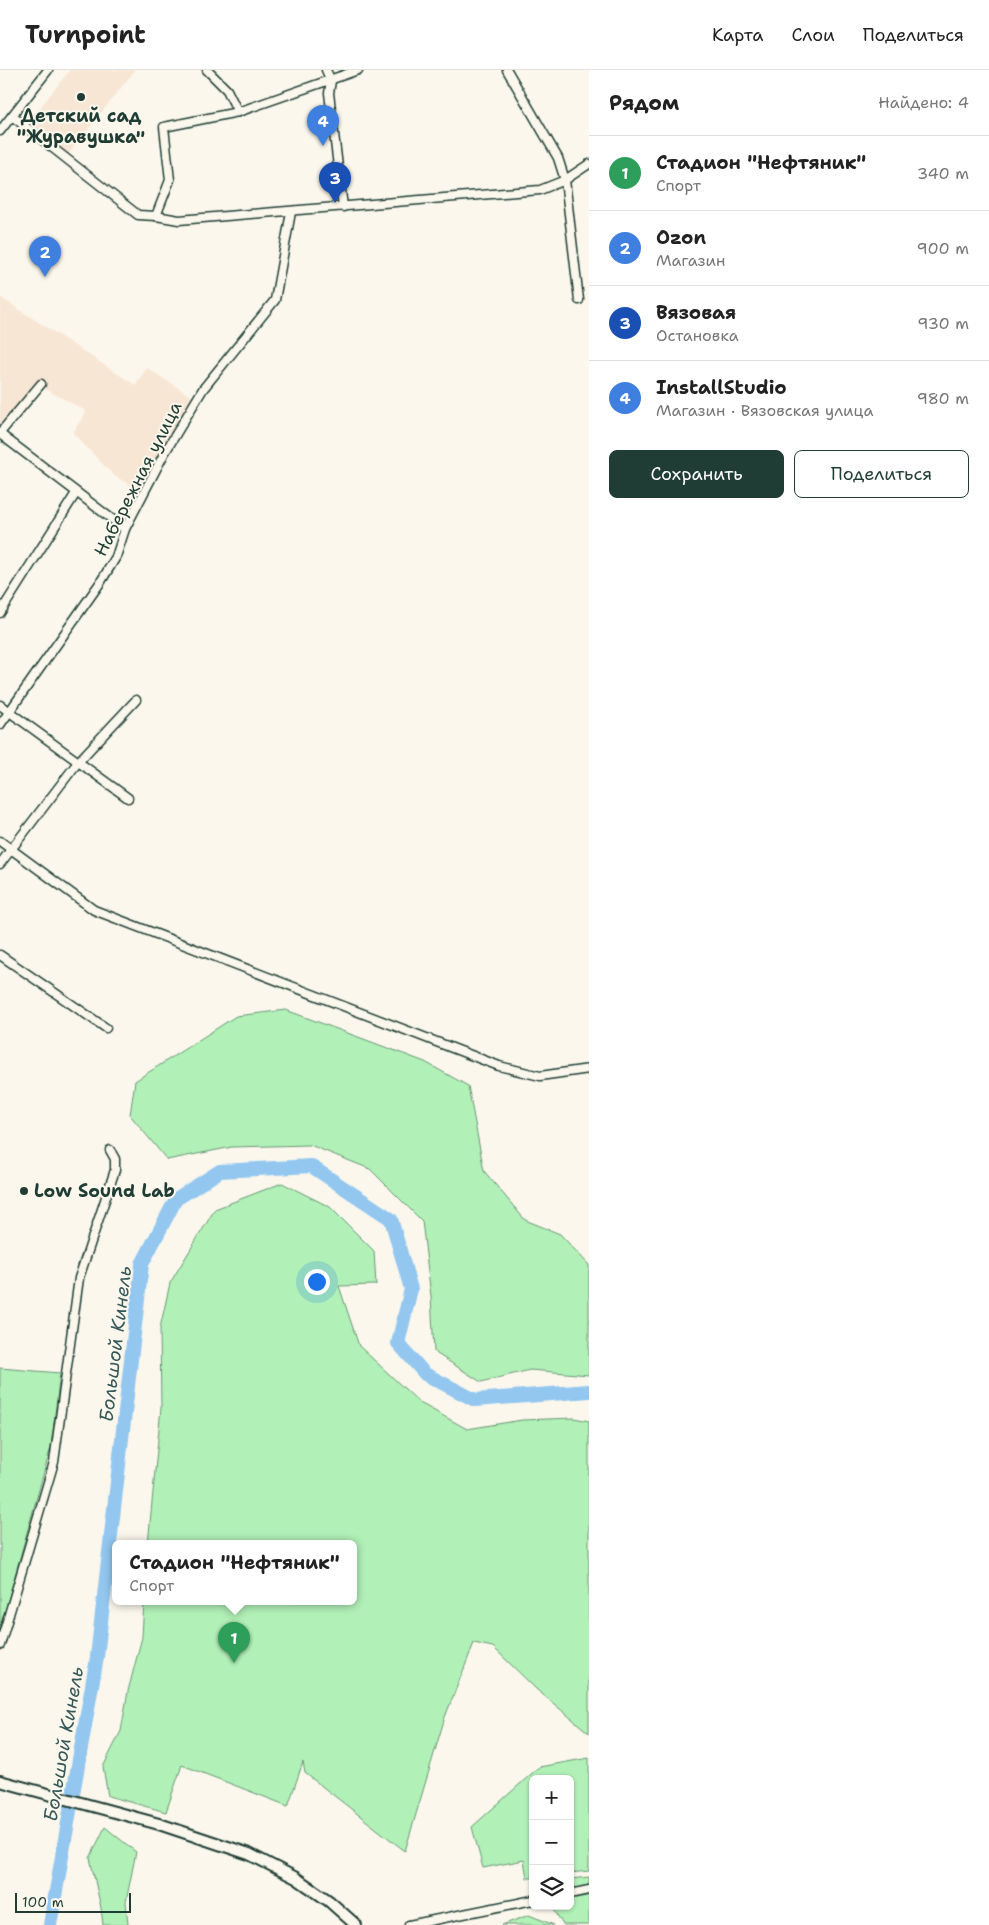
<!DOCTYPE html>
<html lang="ru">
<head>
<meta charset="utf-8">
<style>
  :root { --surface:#fff; --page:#f2f2f2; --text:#222; --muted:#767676; --line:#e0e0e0; --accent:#1f3d34 }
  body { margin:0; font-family:"Shantell Sans",sans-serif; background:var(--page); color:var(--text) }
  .controls { position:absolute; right:15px; bottom:15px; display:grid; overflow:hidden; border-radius:8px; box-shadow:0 1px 4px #0004 }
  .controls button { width:45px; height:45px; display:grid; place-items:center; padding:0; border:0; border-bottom:1px solid var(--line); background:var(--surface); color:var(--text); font:25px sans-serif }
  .scale { position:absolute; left:15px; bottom:12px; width:116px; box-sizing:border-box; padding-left:5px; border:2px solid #1f3d34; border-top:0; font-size:14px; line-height:18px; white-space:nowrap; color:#1f3d34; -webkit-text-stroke:4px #fbf7ec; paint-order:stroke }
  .you { position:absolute; left:316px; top:1211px; width:18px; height:18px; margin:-12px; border:4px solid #fff; border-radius:50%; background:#1a73e8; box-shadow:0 0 0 8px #1a73e833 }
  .badge { display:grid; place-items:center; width:32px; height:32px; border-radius:50%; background:var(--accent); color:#fff; font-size:16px; font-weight:700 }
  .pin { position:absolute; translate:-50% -41px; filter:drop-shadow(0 1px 2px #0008) }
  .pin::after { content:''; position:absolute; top:26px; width:18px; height:15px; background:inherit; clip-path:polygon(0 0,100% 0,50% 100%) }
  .popup { position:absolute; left:112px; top:1470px; width:245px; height:65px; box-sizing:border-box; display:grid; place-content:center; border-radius:8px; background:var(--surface); filter:drop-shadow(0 1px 4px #0005); font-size:16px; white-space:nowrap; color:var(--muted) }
  .popup b { font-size:19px; color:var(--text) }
  .popup::after { content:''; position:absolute; left:50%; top:100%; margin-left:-10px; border:10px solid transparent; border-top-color:var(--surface) }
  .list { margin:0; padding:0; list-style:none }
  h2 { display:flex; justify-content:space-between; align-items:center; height:65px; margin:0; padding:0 20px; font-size:21px }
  h2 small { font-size:16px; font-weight:400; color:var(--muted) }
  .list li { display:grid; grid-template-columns:32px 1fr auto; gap:15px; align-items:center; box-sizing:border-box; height:75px; padding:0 20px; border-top:1px solid var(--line) }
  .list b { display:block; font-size:19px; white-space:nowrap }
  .list p { margin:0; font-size:16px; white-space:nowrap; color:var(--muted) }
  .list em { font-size:16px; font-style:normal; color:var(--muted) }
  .actions { display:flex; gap:10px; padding:15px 20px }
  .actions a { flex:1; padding:11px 0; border:1px solid var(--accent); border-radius:8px; text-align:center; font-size:18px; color:var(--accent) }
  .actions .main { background:var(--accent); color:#fff }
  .icon { flex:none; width:28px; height:28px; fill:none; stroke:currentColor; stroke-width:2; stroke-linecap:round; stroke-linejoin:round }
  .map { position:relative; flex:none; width:589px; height:1855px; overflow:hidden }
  header { display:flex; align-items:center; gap:30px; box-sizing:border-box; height:70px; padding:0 25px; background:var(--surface); border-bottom:1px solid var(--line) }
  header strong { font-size:24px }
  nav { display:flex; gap:28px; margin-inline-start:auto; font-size:18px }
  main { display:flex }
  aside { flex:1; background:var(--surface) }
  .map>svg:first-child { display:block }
  .built { fill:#f8e6d5 }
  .green { fill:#b1f0b7; stroke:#689676 }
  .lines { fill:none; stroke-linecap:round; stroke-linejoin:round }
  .river { stroke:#93c7f0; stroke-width:14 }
  .minor-casing { stroke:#1f3d34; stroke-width:11 }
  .major-casing { stroke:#1f3d34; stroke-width:14 }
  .minor { stroke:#fbf7ec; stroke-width:8 }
  .major { stroke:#fbf7ec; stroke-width:10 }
  .poi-dot { fill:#1f3d34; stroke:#fbf7ec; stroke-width:2 }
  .labels { text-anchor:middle; stroke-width:4; stroke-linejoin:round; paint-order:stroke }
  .poi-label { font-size:18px; font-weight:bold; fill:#1f3d34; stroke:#fbf7ec }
  .street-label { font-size:18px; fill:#1f3d34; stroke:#fbf7ec }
  .water-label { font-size:19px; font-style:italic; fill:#36595a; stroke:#fbf7ec }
</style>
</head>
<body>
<header>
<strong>Turnpoint</strong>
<nav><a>Карта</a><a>Слои</a><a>Поделиться</a></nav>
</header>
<main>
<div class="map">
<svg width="589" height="1855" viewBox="0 0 589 1855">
  <rect width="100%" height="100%" fill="#fbf7ec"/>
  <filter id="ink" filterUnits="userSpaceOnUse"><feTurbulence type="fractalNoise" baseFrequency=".02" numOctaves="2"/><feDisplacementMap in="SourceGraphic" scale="10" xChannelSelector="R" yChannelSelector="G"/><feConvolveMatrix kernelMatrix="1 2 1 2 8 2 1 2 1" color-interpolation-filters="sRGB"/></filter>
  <g filter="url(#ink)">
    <g class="built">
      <path d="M70,0H135L67,86L27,54Z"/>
      <path d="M0,227L135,315L147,298L194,328L138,420L113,405L73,363L86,341L47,320L35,316L0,355Z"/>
    </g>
    <g class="green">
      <path d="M286,940L425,992L468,1016L484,1101L525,1150L560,1164L589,1195V1305L530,1300L481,1312L434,1282L431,1226L422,1151L370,1099L310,1075L232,1077L167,1090L130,1045L135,1011L236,946Z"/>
      <path d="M282,1113L330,1137L374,1181L376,1215L339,1216L359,1276L420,1333L467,1359L522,1350L574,1348L589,1351V1663L536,1619L493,1577L474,1573L445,1647L405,1781L305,1703L303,1692L288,1736L182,1695L166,1742L108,1726L103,1697L121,1661L128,1621L142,1567L144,1532H353V1474H148L161,1338L160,1258L170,1213L215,1139Z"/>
      <path d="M0,1298L60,1303L51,1377L0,1559Z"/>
      <path d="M589,1688V1801L570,1803V1709H533V1808H527L524,1790L483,1798L472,1757L539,1697Z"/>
      <path d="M105,1757L136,1782L126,1832L128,1855H103L101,1838L90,1788Z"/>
      <path d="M589,1807V1855H563L552,1836H570V1809Z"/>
      <path d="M529,1845L554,1855H502Z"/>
    </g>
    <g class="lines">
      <path class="river" d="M50,1855L97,1587L142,1194L176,1129L220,1101L311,1096L391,1149L411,1219L398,1273L425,1304L475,1330L589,1321"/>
      <defs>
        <g id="minor">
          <path d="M207,0L227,20L238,42"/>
          <path d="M326,0L331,11L329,23L343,137"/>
          <path d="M507,0L558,88L565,110L579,230"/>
          <path d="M12,46L138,145L156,146L179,150L540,120L565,110L589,94"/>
          <path d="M0,61L48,0"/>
          <path d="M156,146L170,110L164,57L238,42L358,0"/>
          <path d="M0,363L41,314"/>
          <path d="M0,364L125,459"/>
          <path d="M0,543L76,423"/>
          <path d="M0,635L128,728"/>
          <path d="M0,655L100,513L116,487L125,459L164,384L203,319L275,230L291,142"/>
          <path d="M0,771L94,840L499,996L540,1006L589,999"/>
          <path d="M0,794L78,692L136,630"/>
          <path d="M0,885L106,958"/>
          <path d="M0,1575L54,1392L79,1208L115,1100V1089L110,1080"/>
          <path d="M570,1824L589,1820"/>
          <path d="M409,1855L533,1830"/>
        </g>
        <path id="major" d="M0,1711L159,1754L249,1784L296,1808L329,1831L356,1855"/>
      </defs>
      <use href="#minor" class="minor-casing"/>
      <use href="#major" class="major-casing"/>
      <use href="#minor" class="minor"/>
      <use href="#major" class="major"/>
    </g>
  </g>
  <g class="poi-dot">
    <circle cx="81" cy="27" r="5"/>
    <circle cx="24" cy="1121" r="5"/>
  </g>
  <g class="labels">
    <g class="poi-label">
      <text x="81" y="52">Детский сад<tspan x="81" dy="21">"Журавушка"</tspan></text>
      <text x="34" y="1127" text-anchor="start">Low Sound Lab</text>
    </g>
    <g class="street-label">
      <text transform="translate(138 409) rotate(-63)" y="6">Набережная улица</text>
    </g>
    <g class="water-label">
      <text transform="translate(115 1274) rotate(-83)" y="7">Большой Кинель</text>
      <text transform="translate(63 1674) rotate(-80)" y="7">Большой Кинель</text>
    </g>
  </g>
</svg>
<div class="controls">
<button>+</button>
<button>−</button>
<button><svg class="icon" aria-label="layers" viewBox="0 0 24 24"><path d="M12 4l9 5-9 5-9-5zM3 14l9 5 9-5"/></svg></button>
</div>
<div class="scale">100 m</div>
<div class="you"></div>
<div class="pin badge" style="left:234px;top:1593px;background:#2e9e5b">1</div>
<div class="popup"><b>Стадион &quot;Нефтяник&quot;</b>Спорт</div>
<div class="pin badge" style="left:45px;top:207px;background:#3f7fe0">2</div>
<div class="pin badge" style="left:335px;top:133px;background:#1a4fb4">3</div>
<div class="pin badge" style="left:323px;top:76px;background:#3f7fe0">4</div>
</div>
<aside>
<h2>Рядом<small>Найдено: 4</small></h2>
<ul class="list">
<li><span class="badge" style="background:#2e9e5b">1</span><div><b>Стадион &quot;Нефтяник&quot;</b><p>Спорт</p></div><em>340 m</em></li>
<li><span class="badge" style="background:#3f7fe0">2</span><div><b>Ozon</b><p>Магазин</p></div><em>900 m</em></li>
<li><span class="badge" style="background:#1a4fb4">3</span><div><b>Вязовая</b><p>Остановка</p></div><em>930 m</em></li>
<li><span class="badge" style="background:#3f7fe0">4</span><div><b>InstallStudio</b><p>Магазин · Вязовская улица</p></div><em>980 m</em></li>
</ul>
<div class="actions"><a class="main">Сохранить</a><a>Поделиться</a></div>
</aside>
</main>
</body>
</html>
